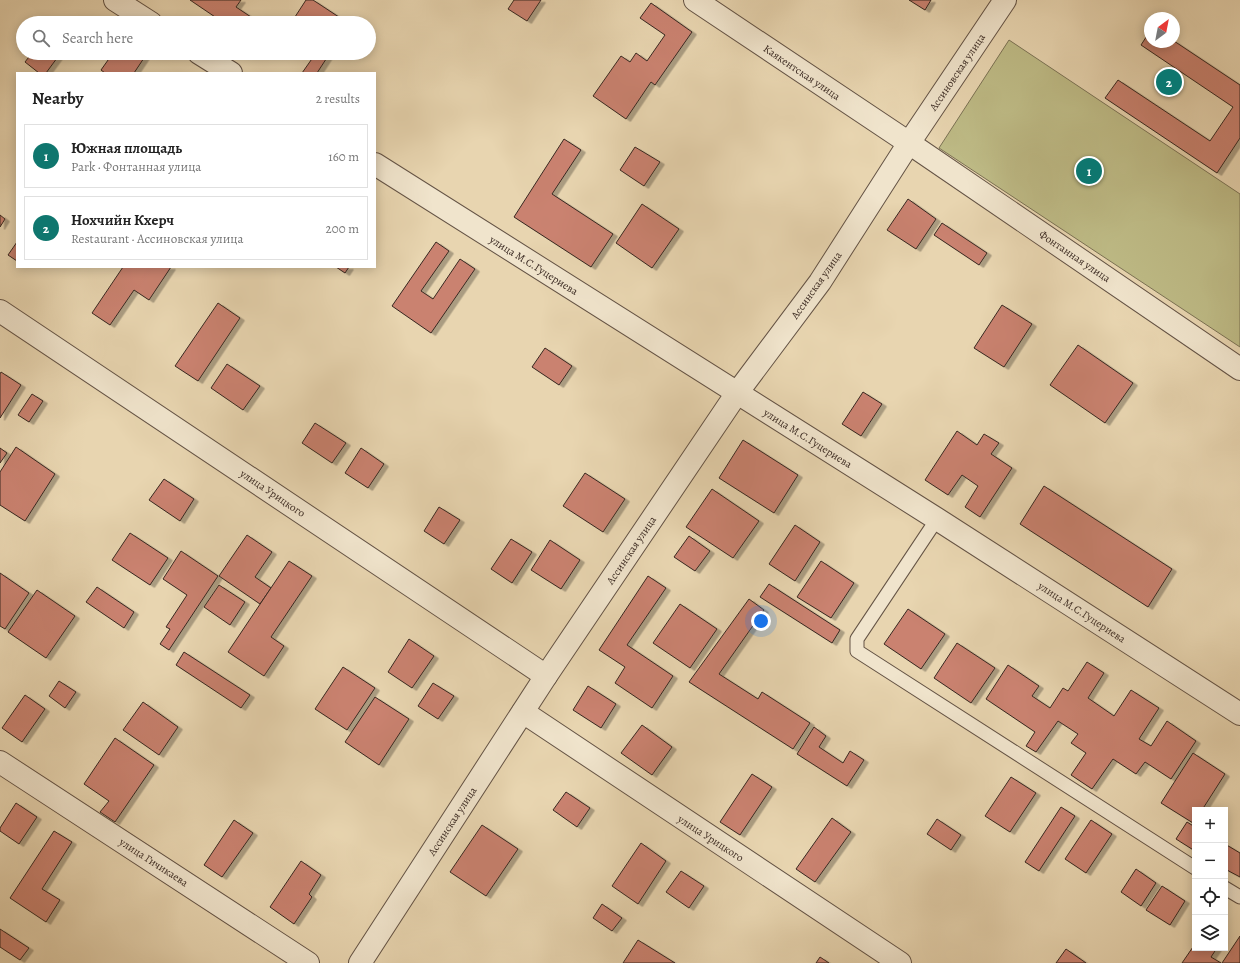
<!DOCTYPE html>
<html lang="en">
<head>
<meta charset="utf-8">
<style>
  :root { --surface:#fff; --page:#f6f6f6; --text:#222; --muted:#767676; --line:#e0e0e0; --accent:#0f766e }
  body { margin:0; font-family:Alegreya,serif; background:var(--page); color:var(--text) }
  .controls { position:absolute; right:12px; bottom:12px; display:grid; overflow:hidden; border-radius:0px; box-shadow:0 2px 10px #0003 }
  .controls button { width:36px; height:36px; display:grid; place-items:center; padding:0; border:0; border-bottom:1px solid var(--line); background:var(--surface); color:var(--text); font:20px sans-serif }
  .compass { position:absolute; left:1144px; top:12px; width:36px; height:36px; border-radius:50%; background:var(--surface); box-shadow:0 2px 10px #0003; rotate:32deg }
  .you { position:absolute; left:761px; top:621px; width:14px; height:14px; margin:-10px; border:3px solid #fff; border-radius:50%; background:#1a73e8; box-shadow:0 0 0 6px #1a73e833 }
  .badge { display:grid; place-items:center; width:26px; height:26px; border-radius:50%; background:var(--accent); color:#fff; font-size:13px; font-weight:700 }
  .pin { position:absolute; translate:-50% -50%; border:2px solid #fff; box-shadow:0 1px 4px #0006 }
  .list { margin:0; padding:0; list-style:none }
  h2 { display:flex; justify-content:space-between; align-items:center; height:52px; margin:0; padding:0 16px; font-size:17px }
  h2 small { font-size:13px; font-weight:400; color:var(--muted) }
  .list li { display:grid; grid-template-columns:26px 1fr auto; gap:12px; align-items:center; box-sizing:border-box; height:64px; margin:0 8px 8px; padding:0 8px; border:1px solid var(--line); border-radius:0px }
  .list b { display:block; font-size:15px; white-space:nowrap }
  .list p { margin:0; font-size:13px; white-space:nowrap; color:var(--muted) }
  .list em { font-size:13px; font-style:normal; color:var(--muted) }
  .icon { flex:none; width:22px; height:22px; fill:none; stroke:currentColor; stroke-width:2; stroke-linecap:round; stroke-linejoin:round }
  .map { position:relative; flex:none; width:1240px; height:963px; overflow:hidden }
  .search { position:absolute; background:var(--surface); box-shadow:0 2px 10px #0003; left:16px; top:16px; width:360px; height:44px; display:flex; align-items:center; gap:10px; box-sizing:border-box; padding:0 14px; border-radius:22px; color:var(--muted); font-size:15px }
  .panel { position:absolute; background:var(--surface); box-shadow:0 2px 10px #0003; left:16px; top:72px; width:360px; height:196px; border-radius:0px }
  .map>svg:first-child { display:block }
  .green { fill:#bebb86; stroke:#7b7254 }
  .building { fill:#ca8270; stroke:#382821; filter:url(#shadow) }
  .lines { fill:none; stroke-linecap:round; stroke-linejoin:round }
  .service-casing { stroke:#645345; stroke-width:15 }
  .minor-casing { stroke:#645345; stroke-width:24 }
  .tertiary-casing { stroke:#645345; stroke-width:24 }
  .service { stroke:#f0e4cc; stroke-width:13 }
  .minor { stroke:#f0e4cc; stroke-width:22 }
  .tertiary { stroke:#f0e4cc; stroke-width:22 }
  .labels { text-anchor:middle; stroke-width:3.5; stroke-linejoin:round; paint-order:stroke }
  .street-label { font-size:11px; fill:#382821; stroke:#f0e4cc }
</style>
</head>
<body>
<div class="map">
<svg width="1240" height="963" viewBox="0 0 1240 963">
  <defs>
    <filter id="shadow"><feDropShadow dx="4.5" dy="2.5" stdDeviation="0" flood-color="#0004"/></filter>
  </defs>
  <rect width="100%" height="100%" fill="#e8d5b0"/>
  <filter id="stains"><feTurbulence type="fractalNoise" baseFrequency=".005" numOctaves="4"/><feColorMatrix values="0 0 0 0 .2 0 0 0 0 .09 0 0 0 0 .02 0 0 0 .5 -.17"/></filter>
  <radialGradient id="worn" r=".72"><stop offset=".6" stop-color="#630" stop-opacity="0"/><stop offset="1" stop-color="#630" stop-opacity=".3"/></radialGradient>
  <path class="green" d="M1009,40L1240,194V347L939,148Z"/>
  <g class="building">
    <path d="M190,0H241L236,7L260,23H224Z"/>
    <path d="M306,0H313L348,23H291Z"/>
    <path d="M514,0H541L527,21L508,9Z"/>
    <path d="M909,0H931L925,10Z"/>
    <path d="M651,3L692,32L655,85L651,82L626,119L593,96L621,56L630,62L636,53L647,61L665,35L640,18Z"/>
    <path d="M1150,31V42L1174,41L1240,85V138L1217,173L1105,98L1118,80L1210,141L1233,107L1141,45Z"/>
    <path d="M32,53H59L60,54L46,73H39L25,62Z"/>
    <path d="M113,53H142L146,55L134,73H105L101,70Z"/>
    <path d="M316,53H330L317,73H302Z"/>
    <path d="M564,139L581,150L552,194L613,234L591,267L514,217Z"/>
    <path d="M635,147L660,162L644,186L620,170Z"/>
    <path d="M908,199L936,219L916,249L887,230Z"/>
    <path d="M642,204L679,229L652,268L616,243Z"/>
    <path d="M0,215L5,219L0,227Z"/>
    <path d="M942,223L987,253L979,265L934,235Z"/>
    <path d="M17,242V261L8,255Z"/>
    <path d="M436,242L449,251L421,291L433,299L460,259L475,269L431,333L392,306Z"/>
    <path d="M123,267H171L149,300L134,290L110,325L92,313Z"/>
    <path d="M336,267H349L345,273Z"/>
    <path d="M218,303L240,318L198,381L175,366Z"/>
    <path d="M1002,305L1032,324L1004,367L974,348Z"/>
    <path d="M1078,345L1133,383L1105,423L1050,385Z"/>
    <path d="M545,348L572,366L559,385L532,367Z"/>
    <path d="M227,364L260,386L243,410L211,388Z"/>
    <path d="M1,372L21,385L0,418V374Z"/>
    <path d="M863,392L882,404L861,436L842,424Z"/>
    <path d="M32,394L43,401L29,422L18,415Z"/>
    <path d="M315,423L346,443L332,463L302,443Z"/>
    <path d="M957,431L977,445L984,434L999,443L991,454L1012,468L980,517L965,507L978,486L962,475L948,495L925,480Z"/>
    <path d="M743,440L798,475L774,513L719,478Z"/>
    <path d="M16,447L55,474L25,521L0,505V472Z"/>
    <path d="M0,448L7,453L0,463Z"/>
    <path d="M361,448L384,464L368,488L345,473Z"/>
    <path d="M585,473L625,499L603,532L563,506Z"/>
    <path d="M164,479L194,499L180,521L149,500Z"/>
    <path d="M1044,486L1172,569L1148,607L1020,524Z"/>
    <path d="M712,489L759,521L733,558L686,527Z"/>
    <path d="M439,507L460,520L444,544L424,531Z"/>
    <path d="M795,525L820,542L795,581L769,564Z"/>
    <path d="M130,533L168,558L150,585L112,560Z"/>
    <path d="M247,535L272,552L255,577L271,588L260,604L219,576Z"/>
    <path d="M689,536L710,551L695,571L674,557Z"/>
    <path d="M511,539L532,552L512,583L491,569Z"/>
    <path d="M550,540L580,560L561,589L531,570Z"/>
    <path d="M181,551L218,576L169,650L160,644L170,629L166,627L187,595L163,579Z"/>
    <path d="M289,561L312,576L271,637L284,646L264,676L228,652Z"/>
    <path d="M821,561L854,583L831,618L797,597Z"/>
    <path d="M0,573L29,593L5,629L0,626Z"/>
    <path d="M648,576L666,588L627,645L673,676L652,708L615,683L625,667L599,650Z"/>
    <path d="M769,584L840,630L832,643L760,597Z"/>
    <path d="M219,585L245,602L230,625L204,607Z"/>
    <path d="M97,587L134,612L124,628L86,602Z"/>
    <path d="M37,590L75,616L46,658L8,632Z"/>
    <path d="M749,599L764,610L719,674L758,699L762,692L810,723L793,749L689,682Z"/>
    <path d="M680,604L717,629L690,668L653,643Z"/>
    <path d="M908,609L945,634L921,669L884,644Z"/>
    <path d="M409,639L434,656L412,688L388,672Z"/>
    <path d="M957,643L995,668L971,703L934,678Z"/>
    <path d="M184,652L250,695L241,708L176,665Z"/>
    <path d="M1087,662L1104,673L1088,698L1114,716L1131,690L1159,708L1139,739L1151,746L1167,721L1196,741L1171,779L1145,762L1136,774L1113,759L1092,789L1071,775L1086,753L1071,743L1078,734L1058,721L1036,752L1026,746L1035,732L986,699L1008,665L1039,686L1032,696L1050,708L1063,688L1068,691Z"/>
    <path d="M343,667L375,688L347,730L315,709Z"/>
    <path d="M59,681L76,692L65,708L49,696Z"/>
    <path d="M433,683L454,696L438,719L418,706Z"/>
    <path d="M588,686L616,704L601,728L573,710Z"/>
    <path d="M25,695L45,709L22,742L2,728Z"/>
    <path d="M375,697L409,719L379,765L345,742Z"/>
    <path d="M143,702L178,727L159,755L123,730Z"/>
    <path d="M642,725L672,747L652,775L621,753Z"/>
    <path d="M814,727L826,736L819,747L843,763L850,751L864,760L847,786L797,754Z"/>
    <path d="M115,738L154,765L115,822L100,812L109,801L84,784Z"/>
    <path d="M1193,753L1225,774L1202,810H1195L1193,823L1161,803Z"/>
    <path d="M752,774L772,787L740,835L720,822Z"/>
    <path d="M1011,777L1036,793L1010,832L985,816Z"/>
    <path d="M566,792L590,808L577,827L553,810Z"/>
    <path d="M16,803L37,817L19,844L0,831V828Z"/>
    <path d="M1061,807L1075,816L1039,871L1025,862Z"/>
    <path d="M832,818L851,832L815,882L796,869Z"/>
    <path d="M937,819L961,835L951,850L927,834Z"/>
    <path d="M234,820L253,833L222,877L204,865Z"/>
    <path d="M1091,820L1112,834L1086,873L1065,859Z"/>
    <path d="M1187,822L1195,827V851L1176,839Z"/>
    <path d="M482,825L518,849L486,896L450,872Z"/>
    <path d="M54,831L72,842L42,889L60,900L46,922L10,898Z"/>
    <path d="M641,843L666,861L638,904L612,886Z"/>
    <path d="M1225,844L1240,853V877L1225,869Z"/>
    <path d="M301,861L321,875L309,894L312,897L294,924L270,907Z"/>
    <path d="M1136,869L1156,883L1141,906L1121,892Z"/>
    <path d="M681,871L704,886L689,908L666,892Z"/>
    <path d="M1162,886L1185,901L1170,925L1146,910Z"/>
    <path d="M602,904L622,918L612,931L593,918Z"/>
    <path d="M0,929L29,948L20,960L0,947Z"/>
    <path d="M1240,936V963H1222Z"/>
    <path d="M638,940L675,963H623Z"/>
    <path d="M1195,944V948H1217L1211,957L1221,963H1182Z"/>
    <path d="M1066,949L1086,963H1056Z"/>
    <path d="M820,957L829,963H816Z"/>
  </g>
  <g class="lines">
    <defs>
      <g id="service">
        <path d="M937,519L857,639V651L1195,868"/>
        <path d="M1225,888L1240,897"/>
      </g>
      <g id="minor">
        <path d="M115,0L151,23"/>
        <path d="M695,0L909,143"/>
        <path d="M199,53L231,73"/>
        <path d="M375,164L937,519L1240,714"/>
        <path d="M0,311L546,676"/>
        <path d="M523,712L900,963"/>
        <path d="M0,762L308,963"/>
      </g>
      <g id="tertiary">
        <path d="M909,143L1240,369"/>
        <path d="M360,963L546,676L737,393L820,282L909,143L1005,0"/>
      </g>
    </defs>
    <use href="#service" class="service-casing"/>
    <use href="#minor" class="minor-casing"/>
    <use href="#tertiary" class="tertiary-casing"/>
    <use href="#service" class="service"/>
    <use href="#minor" class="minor"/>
    <use href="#tertiary" class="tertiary"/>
  </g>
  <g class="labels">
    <g class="street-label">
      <text transform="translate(802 72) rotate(34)" y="4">Каякентская улица</text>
      <text transform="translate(957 72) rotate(-56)" y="4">Ассиновская улица</text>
      <text transform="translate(1075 256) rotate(34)" y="4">Фонтанная улица</text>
      <text transform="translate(534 265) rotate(32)" y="4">улица М.С.Гуцериева</text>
      <text transform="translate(816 285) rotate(-55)" y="4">Ассинская улица</text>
      <text transform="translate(808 438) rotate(32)" y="4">улица М.С.Гуцериева</text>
      <text transform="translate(273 493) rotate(34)" y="4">улица Урицкого</text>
      <text transform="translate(631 550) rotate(-56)" y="4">Ассинская улица</text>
      <text transform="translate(1082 612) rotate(33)" y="4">улица М.С.Гуцериева</text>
      <text transform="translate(452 821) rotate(-57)" y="4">Ассинская улица</text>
      <text transform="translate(711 838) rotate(33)" y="4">улица Урицкого</text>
      <text transform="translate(154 862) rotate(33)" y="4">улица Гичикаева</text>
    </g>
  </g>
  <rect width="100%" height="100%" filter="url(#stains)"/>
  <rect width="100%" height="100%" fill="url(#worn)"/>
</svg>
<div class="controls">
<button>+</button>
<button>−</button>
<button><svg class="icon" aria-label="locate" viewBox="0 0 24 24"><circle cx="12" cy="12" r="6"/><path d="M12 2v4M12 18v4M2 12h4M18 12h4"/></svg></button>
<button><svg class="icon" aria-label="layers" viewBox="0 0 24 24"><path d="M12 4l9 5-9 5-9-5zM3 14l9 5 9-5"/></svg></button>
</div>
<svg class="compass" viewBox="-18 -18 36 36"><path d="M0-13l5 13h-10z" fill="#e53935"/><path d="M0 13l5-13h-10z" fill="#767676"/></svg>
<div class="you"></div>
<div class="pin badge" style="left:1089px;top:171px">1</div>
<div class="pin badge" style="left:1169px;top:82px">2</div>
<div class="search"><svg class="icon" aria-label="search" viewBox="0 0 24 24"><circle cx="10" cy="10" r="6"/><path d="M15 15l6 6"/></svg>Search here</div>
<section class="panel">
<h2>Nearby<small>2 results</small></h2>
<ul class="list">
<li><span class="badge">1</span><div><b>Южная площадь</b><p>Park · Фонтанная улица</p></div><em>160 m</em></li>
<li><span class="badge">2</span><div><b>Нохчийн Кхерч</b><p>Restaurant · Ассиновская улица</p></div><em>200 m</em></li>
</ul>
</section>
</div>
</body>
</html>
